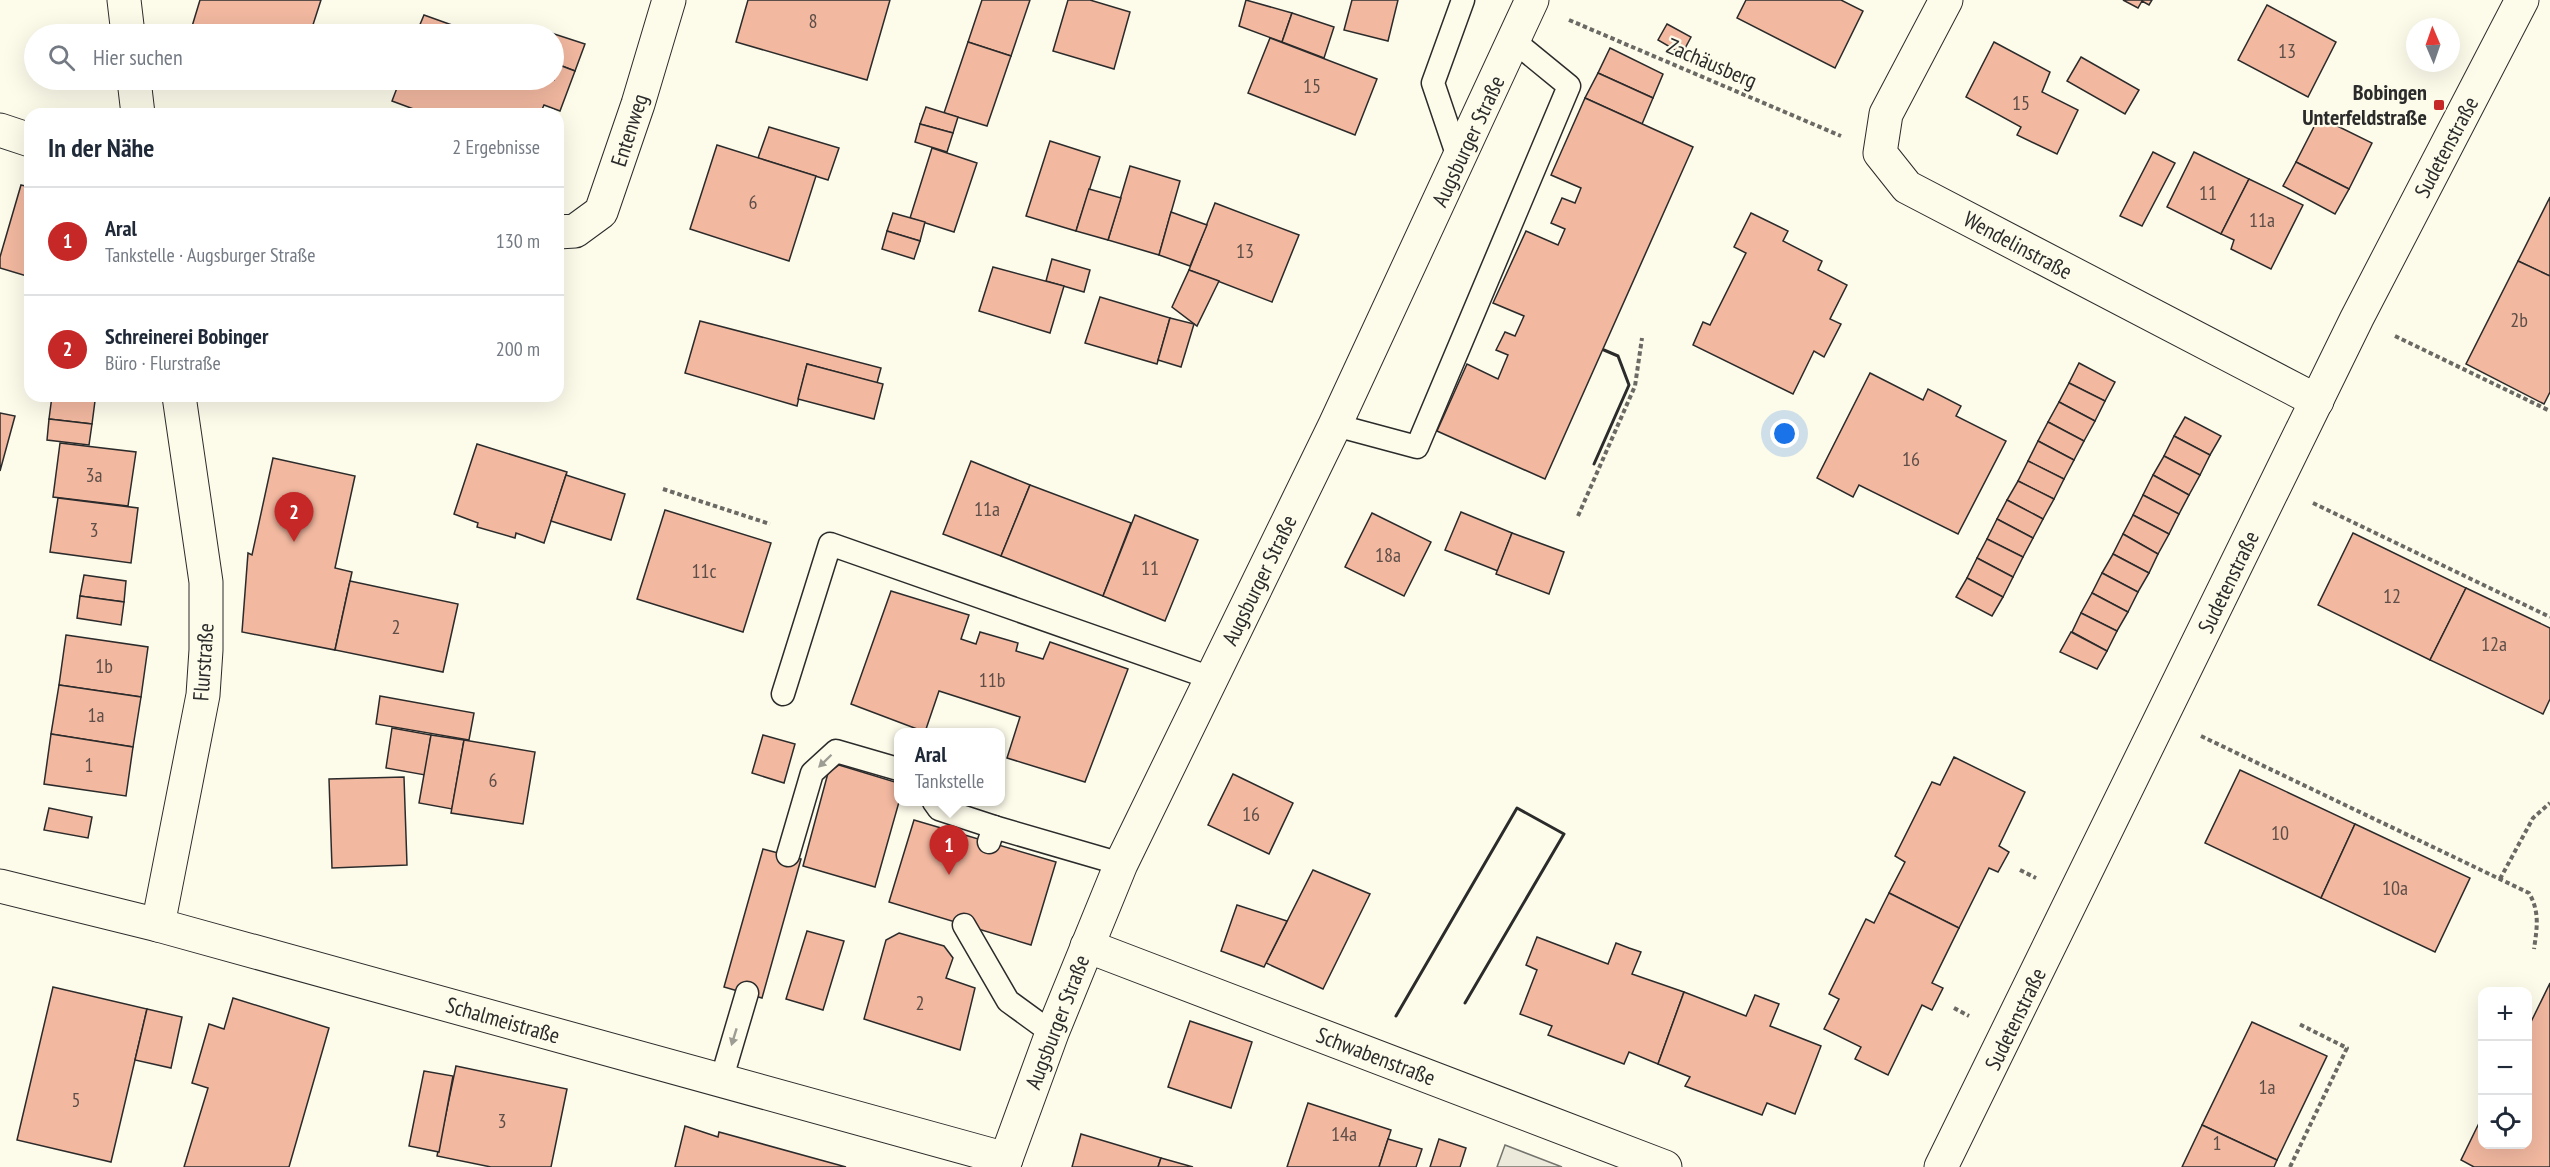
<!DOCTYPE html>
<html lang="de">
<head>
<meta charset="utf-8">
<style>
  :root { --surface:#fff; --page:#f2f2f3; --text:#1f2937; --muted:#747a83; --line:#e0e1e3; --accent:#c62828 }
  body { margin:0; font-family:"PT Sans Narrow",sans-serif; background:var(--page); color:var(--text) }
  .controls { position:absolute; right:18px; bottom:18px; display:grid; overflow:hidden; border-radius:12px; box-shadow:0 6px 24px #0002 }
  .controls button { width:54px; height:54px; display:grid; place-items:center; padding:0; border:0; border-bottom:2px solid var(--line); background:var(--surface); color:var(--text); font:30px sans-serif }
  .compass { position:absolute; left:2406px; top:18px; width:54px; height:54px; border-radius:50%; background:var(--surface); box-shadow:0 6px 24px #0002; rotate:358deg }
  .you { position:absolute; left:1785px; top:434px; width:21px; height:21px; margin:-15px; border:4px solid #fff; border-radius:50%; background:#1a73e8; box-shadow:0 0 0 9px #1a73e833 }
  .badge { display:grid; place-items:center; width:39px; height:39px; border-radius:50%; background:var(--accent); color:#fff; font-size:20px; font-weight:700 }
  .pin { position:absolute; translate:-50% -50px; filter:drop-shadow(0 2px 3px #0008) }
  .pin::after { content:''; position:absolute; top:32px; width:21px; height:18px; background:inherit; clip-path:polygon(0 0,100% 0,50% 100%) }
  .popup { position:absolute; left:894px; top:728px; width:111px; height:78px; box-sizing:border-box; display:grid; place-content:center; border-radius:12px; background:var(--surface); filter:drop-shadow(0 2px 4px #0005); font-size:20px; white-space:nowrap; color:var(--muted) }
  .popup b { font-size:22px; color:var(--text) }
  .popup::after { content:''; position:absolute; left:50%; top:100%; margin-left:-12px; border:12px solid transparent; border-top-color:var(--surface) }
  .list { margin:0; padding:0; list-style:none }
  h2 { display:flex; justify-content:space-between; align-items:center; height:78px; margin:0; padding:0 24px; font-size:26px }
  h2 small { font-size:20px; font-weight:400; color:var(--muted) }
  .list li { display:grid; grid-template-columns:39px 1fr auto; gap:18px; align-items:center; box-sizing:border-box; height:108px; padding:0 24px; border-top:2px solid var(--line) }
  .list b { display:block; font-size:22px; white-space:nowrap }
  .list p { margin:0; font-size:20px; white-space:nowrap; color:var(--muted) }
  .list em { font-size:20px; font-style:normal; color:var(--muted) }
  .icon { flex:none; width:33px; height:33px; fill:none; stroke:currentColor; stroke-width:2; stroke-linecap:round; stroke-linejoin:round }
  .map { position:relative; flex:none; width:2550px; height:1167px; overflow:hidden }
  .search { position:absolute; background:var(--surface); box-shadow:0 6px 24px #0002; left:24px; top:24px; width:540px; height:66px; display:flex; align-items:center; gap:15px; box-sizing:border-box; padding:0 21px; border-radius:33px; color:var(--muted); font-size:22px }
  .panel { position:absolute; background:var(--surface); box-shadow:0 6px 24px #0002; left:24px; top:108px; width:540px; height:294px; border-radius:18px }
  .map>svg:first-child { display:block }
  .green { fill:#ecebdb; stroke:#74746e; stroke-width:1.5 }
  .building { fill:#f2b8a0; stroke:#2b2b2b; stroke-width:1.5 }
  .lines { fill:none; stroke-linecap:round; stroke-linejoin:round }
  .lane-casing { stroke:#2b2b2b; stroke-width:25 }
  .street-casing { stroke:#2b2b2b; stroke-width:35 }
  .secondary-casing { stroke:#2b2b2b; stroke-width:35 }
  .path { stroke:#6a6964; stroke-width:4; stroke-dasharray:4.5 3; stroke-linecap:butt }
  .lane { stroke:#fdfbea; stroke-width:22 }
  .street { stroke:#fdfbea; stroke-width:33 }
  .secondary { stroke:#fdfbea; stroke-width:33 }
  .wall { stroke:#2b2b2b; stroke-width:3 }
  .oneway { fill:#9e9d94 }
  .poi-dot { fill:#c62828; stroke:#fdfbea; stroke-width:2 }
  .labels { text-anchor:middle; stroke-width:4.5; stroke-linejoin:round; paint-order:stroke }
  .number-label { font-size:20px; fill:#5d4e48 }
  .street-label { font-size:22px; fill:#2b2b2b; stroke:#fdfbea }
  .poi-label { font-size:22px; font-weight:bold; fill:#2b2b2b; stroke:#fdfbea; text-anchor:end }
</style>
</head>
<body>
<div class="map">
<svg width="2550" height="1167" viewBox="0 0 2550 1167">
  <rect width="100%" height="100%" fill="#fdfbea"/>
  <path class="green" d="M1505,1145L1562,1167H1497Z"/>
  <g class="building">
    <path d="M200,0H321L310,34H195L190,33Z"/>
    <path d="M748,0H890L867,80L736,42Z"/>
    <path d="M982,0H1030L1011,56L968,42Z"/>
    <path d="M1068,0H1090L1130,12L1114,69L1053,51Z"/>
    <path d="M1246,0L1292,13L1282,42L1239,26Z"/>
    <path d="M1352,0H1398L1388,41L1344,30Z"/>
    <path d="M1746,0H1841L1863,11L1835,68L1737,18Z"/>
    <path d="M2123,0H2152L2149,5L2142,1L2138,8Z"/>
    <path d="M2267,5L2336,42L2308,97L2238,60Z"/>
    <path d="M1292,13L1334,27L1324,58L1282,42Z"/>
    <path d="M424,15L477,34H416Z"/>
    <path d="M1667,24L1691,37L1682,54L1658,40Z"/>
    <path d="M542,30L585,44L575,71L554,63V34H540Z"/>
    <path d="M1270,38L1377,79L1355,135L1248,93Z"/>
    <path d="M968,42L1011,56L987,126L944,113Z"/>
    <path d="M1994,42L2050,72L2042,92L2078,110L2057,154L2017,135L2021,127L1966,97Z"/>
    <path d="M1610,48L1663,74L1653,98L1598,73Z"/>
    <path d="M2081,57L2139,90L2125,114L2067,81Z"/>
    <path d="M554,63L575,71L560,111L544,105L540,114H427L392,101L400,80H554Z"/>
    <path d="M1598,73L1653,98L1642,124L1585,98Z"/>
    <path d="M1585,98L1693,147L1545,479L1437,431L1467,364L1498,379L1508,355L1496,350L1505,332L1515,336L1524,316L1493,303L1526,231L1558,245L1565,229L1551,223L1562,198L1575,203L1581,188L1551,175Z"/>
    <path d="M926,107L958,117L953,133L920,124Z"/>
    <path d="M2319,117L2372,143L2349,189L2296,162Z"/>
    <path d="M920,124L953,133L947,152L915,142Z"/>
    <path d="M769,127L839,148L828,180L758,158Z"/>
    <path d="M1050,141L1100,157L1076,231L1026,216Z"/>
    <path d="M717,145L816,176L789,261L690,229Z"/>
    <path d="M932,148L977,163L954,232L910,218Z"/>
    <path d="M2153,152L2175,163L2142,226L2120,216Z"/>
    <path d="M2194,152L2249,179L2221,234L2167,207Z"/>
    <path d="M2296,162L2349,189L2335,214L2283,186Z"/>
    <path d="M1130,166L1180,181L1159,255L1108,240Z"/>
    <path d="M2249,179L2303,205L2271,269L2231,249L2234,240L2221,234Z"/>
    <path d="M21,185L30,187V277L0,268V257Z"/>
    <path d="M1089,189L1121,198L1108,240L1076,231Z"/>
    <path d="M2550,197V276L2518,261Z"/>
    <path d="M1215,203L1299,235L1272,302L1189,270Z"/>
    <path d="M1171,212L1207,225L1190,266L1159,255Z"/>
    <path d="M893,213L925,222L920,241L887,231Z"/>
    <path d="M1751,213L1788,231L1783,241L1822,261L1818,270L1847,285L1830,319L1841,324L1824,357L1814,351L1793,394L1693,345L1703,322L1710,325L1746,253L1734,247Z"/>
    <path d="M887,231L920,241L914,259L882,249Z"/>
    <path d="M1052,259L1090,270L1084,292L1046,281Z"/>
    <path d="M2518,261L2550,276V392L2544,404L2466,364Z"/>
    <path d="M993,267L1064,286L1050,333L979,311Z"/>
    <path d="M1189,270L1219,281L1197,326L1172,307Z"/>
    <path d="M1100,297L1170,318L1157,364L1085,343Z"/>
    <path d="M1170,318L1194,324L1181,367L1158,360Z"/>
    <path d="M700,321L881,368L877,383L807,364L797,406L685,373Z"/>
    <path d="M2079,363L2115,382L2105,401L2069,383Z"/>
    <path d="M807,364L883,384L874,419L798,399Z"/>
    <path d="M1870,373L1923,400L1928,389L1961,406L1956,416L2006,441L1958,534L1859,485L1853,497L1817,478Z"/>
    <path d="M2069,383L2105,401L2095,421L2059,402Z"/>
    <path d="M52,396L95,401L92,424L49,419Z"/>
    <path d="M2059,402L2095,421L2084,441L2048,422Z"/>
    <path d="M0,413L15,416L0,471Z"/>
    <path d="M2185,417L2221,436L2210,455L2174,436Z"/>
    <path d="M49,419L92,424L89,445L47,440Z"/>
    <path d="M2048,422L2084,441L2074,460L2038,441Z"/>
    <path d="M2174,436L2210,455L2200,475L2164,456Z"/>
    <path d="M2038,441L2074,460L2064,479L2028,461Z"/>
    <path d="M60,443L136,452L128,506L53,497Z"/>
    <path d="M477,444L567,472L544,543L516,533L515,538L477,527L478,523L454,514Z"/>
    <path d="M2164,456L2200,475L2189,495L2153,475Z"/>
    <path d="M273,458L355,476L335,568L352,572L335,650L242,632L248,553L252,555Z"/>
    <path d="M971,461L1030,485L1001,556L943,534Z"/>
    <path d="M2028,461L2064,479L2054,499L2018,481Z"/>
    <path d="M566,475L625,494L611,540L551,521Z"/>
    <path d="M2153,475L2189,495L2179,514L2143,495Z"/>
    <path d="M2018,481L2054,499L2043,519L2007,500Z"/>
    <path d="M1030,485L1131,523L1103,596L1001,556Z"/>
    <path d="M2143,495L2179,514L2169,534L2133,515Z"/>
    <path d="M58,498L138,508L131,563L50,552Z"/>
    <path d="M2007,500L2043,519L2033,538L1997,519Z"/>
    <path d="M665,510L771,543L743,632L637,599Z"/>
    <path d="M1461,512L1512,533L1498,571L1445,550Z"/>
    <path d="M1372,513L1431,542L1404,596L1345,567Z"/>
    <path d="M1135,515L1198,540L1165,621L1103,596Z"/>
    <path d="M2133,515L2169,534L2158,554L2123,534Z"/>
    <path d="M1997,519L2033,538L2023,557L1987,539Z"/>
    <path d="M1512,533L1564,552L1549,594L1496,574Z"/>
    <path d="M2353,533L2466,588L2430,660L2318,605Z"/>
    <path d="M2123,534L2158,554L2149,573L2113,554Z"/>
    <path d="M1987,539L2023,557L2013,577L1977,558Z"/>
    <path d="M2113,554L2149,573L2138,592L2102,573Z"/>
    <path d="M1977,558L2013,577L2003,597L1967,578Z"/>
    <path d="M2102,573L2138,592L2128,612L2092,593Z"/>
    <path d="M84,575L126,581L124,602L80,596Z"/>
    <path d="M1967,578L2003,597L1992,616L1956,597Z"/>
    <path d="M350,581L458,604L443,672L335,650Z"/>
    <path d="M2466,588L2550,628V699L2543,714L2430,660Z"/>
    <path d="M891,591L969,615L961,639L976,644L980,632L1018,643L1016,651L1043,659L1050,642L1128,669L1085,782L1007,758L1020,717L939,691L925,732L851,704Z"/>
    <path d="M2092,593L2128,612L2117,631L2081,613Z"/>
    <path d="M80,596L124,602L121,625L77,618Z"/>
    <path d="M2081,613L2117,631L2107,651L2072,632Z"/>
    <path d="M2071,632L2107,651L2097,669L2060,652Z"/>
    <path d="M66,635L148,647L141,697L59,685Z"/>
    <path d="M59,685L141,697L133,747L51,734Z"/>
    <path d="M380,696L474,713L469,740L376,724Z"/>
    <path d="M392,728L431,735L425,775L386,768Z"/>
    <path d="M51,734L133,747L126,796L44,784Z"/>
    <path d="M431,735L464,740L452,809L419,803Z"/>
    <path d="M763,735L795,744L784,783L752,773Z"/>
    <path d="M464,740L535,752L523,824L451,813Z"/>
    <path d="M1954,757L2025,792L1999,846L2009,852L1998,872L1989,868L1959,928L1889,893L1905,862L1895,856L1932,782L1940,785Z"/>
    <path d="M839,765L895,782L898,789L899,802L875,887L803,866L828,773Z"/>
    <path d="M2240,770L2355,824L2321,898L2205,843Z"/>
    <path d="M1233,774L1293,803L1269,854L1208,825Z"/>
    <path d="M404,777L407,865L332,868L329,779Z"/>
    <path d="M49,808L92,817L88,838L44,830Z"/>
    <path d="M914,820L1056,862L1031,945L889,902Z"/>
    <path d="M2355,824L2470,878L2435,952L2321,898Z"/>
    <path d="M763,849L801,859L762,998L724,987Z"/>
    <path d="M1313,870L1370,894L1323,989L1266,963Z"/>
    <path d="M1889,893L1959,928L1932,983L1943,988L1932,1010L1922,1005L1888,1075L1855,1059L1861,1047L1824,1029L1839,999L1829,994L1866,919L1874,923Z"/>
    <path d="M1237,905L1287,921L1264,967L1221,951Z"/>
    <path d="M807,931L844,941L823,1010L786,999Z"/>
    <path d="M899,933L944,946L953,958L946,978L975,988L960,1050L864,1019L886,940Z"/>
    <path d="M1537,937L1608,964L1616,943L1629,948L1641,952L1632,974L1684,992L1658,1064L1629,1052L1624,1064L1548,1035L1552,1026L1520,1014L1537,970L1526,965Z"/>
    <path d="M2550,983V1167H2474L2461,1160L2482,1117V1144H2528V1028Z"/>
    <path d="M53,987L147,1009L111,1162L17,1140Z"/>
    <path d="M1684,992L1746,1016L1755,995L1779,1004L1770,1026L1821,1046L1795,1114L1767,1103L1762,1115L1685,1086L1690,1077L1658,1064Z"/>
    <path d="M233,998L329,1028L289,1167H184L208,1088L192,1083L209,1024L224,1029Z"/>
    <path d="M147,1009L182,1017L171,1068L135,1060Z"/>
    <path d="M1190,1021L1252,1042L1231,1108L1168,1087Z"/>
    <path d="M2252,1022L2327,1056L2277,1160L2202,1125Z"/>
    <path d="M456,1066L567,1089L551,1167H491L437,1156Z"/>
    <path d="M424,1071L453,1076L439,1152L409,1146Z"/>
    <path d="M1308,1103L1391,1130L1379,1167H1287Z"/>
    <path d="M2202,1125L2277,1160L2274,1167H2182Z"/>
    <path d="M685,1126L718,1137L719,1132L846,1167H675Z"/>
    <path d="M1081,1134L1161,1158L1158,1167H1072Z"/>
    <path d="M1388,1139L1422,1149L1416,1167H1379Z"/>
    <path d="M1439,1139L1466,1148L1460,1167H1430Z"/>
    <path d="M1161,1158L1193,1167H1158Z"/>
  </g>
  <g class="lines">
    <defs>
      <g id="lane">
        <path d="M1459,160L1433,83L1463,0"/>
        <path d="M1335,425L1417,447L1569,86L1514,41"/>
        <path d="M783,694L830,544L1211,678"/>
        <path d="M934,802L939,809L994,827"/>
        <path d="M989,842L994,827L1121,864"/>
        <path d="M788,855L812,773L836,751L898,769"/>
        <path d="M964,925L1008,1001L1052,1033"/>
        <path d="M721,1081L747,993"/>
      </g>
      <g id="street">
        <path d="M124,0L128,34"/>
        <path d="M1946,0L1886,114L1880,153L1907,187L2317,401"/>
        <path d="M134,80L138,114"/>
        <path d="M0,130L30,140"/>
        <path d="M558,232L575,231L601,212L638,104L669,0"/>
        <path d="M0,886L158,925L1006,1159"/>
        <path d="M158,925L203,695L206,650V582L179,396"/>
        <path d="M1087,946L1665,1167"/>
        <path d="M1941,1167L2357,318L2522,0"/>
      </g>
      <path id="secondary" d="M1003,1167L1052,1033L1121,864L1335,425L1532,0"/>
    </defs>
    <use href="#lane" class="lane-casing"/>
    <use href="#street" class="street-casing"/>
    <use href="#secondary" class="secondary-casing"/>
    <g class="path">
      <path d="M1569,20L1841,136"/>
      <path d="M2395,336L2550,411"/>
      <path d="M663,489L770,524"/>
      <path d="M2313,503L2550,617"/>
      <path d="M1578,516L1635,386L1642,338"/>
      <path d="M2201,736L2529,893C2540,912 2537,928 2534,949"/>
      <path d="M2020,870L2036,878"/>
      <path d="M2500,879L2533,818L2550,803"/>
      <path d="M1954,1008L1969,1016"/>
      <path d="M2290,1167L2347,1048L2299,1024"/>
    </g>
    <use href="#lane" class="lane"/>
    <use href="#street" class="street"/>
    <use href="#secondary" class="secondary"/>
    <g class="wall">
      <path d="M1594,464L1629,385L1618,356L1604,350"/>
      <path d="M1396,1016L1517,808L1564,834L1465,1003"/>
    </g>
  </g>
  <defs><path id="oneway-solid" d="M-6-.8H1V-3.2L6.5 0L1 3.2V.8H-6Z" transform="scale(1.5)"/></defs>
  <g class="oneway">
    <use href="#oneway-solid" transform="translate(825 761) rotate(136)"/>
    <use href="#oneway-solid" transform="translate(734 1037) rotate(107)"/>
  </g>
  <rect class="poi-dot" x="2433" y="99" width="12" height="12" rx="3"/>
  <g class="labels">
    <g class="number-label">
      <text x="813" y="28">8</text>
      <text x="2287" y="58">13</text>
      <text x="1312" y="93">15</text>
      <text x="2021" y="110">15</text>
      <text x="2208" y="200">11</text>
      <text x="753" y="209">6</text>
      <text x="2262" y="227">11a</text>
      <text x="1245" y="258">13</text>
      <text x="2519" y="327">2b</text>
      <text x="1911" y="466">16</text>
      <text x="94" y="482">3a</text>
      <text x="987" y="516">11a</text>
      <text x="94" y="537">3</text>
      <text x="1388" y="562">18a</text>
      <text x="1150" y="575">11</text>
      <text x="704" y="578">11c</text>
      <text x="2392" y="603">12</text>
      <text x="396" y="634">2</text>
      <text x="2494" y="651">12a</text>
      <text x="104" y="673">1b</text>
      <text x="992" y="687">11b</text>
      <text x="96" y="722">1a</text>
      <text x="89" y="772">1</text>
      <text x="493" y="787">6</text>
      <text x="1251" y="821">16</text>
      <text x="2280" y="840">10</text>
      <text x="2395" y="895">10a</text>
      <text x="920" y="1010">2</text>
      <text x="2267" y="1094">1a</text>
      <text x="76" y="1107">5</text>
      <text x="502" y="1128">3</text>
      <text x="1344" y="1141">14a</text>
      <text x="2217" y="1150">1</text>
    </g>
    <g class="street-label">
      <text transform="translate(1712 63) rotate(23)" y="8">Zachäusberg</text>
      <text transform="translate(629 130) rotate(-72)" y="8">Entenweg</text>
      <text transform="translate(1468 141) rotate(-65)" y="8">Augsburger Straße</text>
      <text transform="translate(2446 147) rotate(-62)" y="8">Sudetenstraße</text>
      <text transform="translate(2018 245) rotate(28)" y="8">Wendelinstraße</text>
      <text transform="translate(1259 580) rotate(-64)" y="8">Augsburger Straße</text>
      <text transform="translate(2228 582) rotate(-64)" y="8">Sudetenstraße</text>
      <text transform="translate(203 662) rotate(-86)" y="8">Flurstraße</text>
      <text transform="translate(2015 1019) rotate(-64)" y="8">Sudetenstraße</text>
      <text transform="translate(503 1020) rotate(16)" y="8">Schalmeistraße</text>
      <text transform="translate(1057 1022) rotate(-69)" y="8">Augsburger Straße</text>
      <text transform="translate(1376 1056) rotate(21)" y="8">Schwabenstraße</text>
    </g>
    <g class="poi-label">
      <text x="2427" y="100">Bobingen<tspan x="2427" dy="25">Unterfeldstraße</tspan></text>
    </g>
  </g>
</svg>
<div class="controls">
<button>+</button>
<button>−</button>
<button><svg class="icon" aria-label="locate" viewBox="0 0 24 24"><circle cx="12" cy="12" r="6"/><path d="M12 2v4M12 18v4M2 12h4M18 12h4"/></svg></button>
</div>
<svg class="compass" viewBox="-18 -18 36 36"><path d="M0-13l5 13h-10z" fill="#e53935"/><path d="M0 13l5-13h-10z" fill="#747a83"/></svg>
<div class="you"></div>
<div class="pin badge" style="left:949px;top:875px">1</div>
<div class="popup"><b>Aral</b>Tankstelle</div>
<div class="pin badge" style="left:294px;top:542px">2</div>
<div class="search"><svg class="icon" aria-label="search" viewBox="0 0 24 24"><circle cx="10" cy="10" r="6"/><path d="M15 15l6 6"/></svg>Hier suchen</div>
<section class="panel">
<h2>In der Nähe<small>2 Ergebnisse</small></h2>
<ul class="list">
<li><span class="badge">1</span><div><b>Aral</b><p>Tankstelle · Augsburger Straße</p></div><em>130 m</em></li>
<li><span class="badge">2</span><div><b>Schreinerei Bobinger</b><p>Büro · Flurstraße</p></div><em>200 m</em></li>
</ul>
</section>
</div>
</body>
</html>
